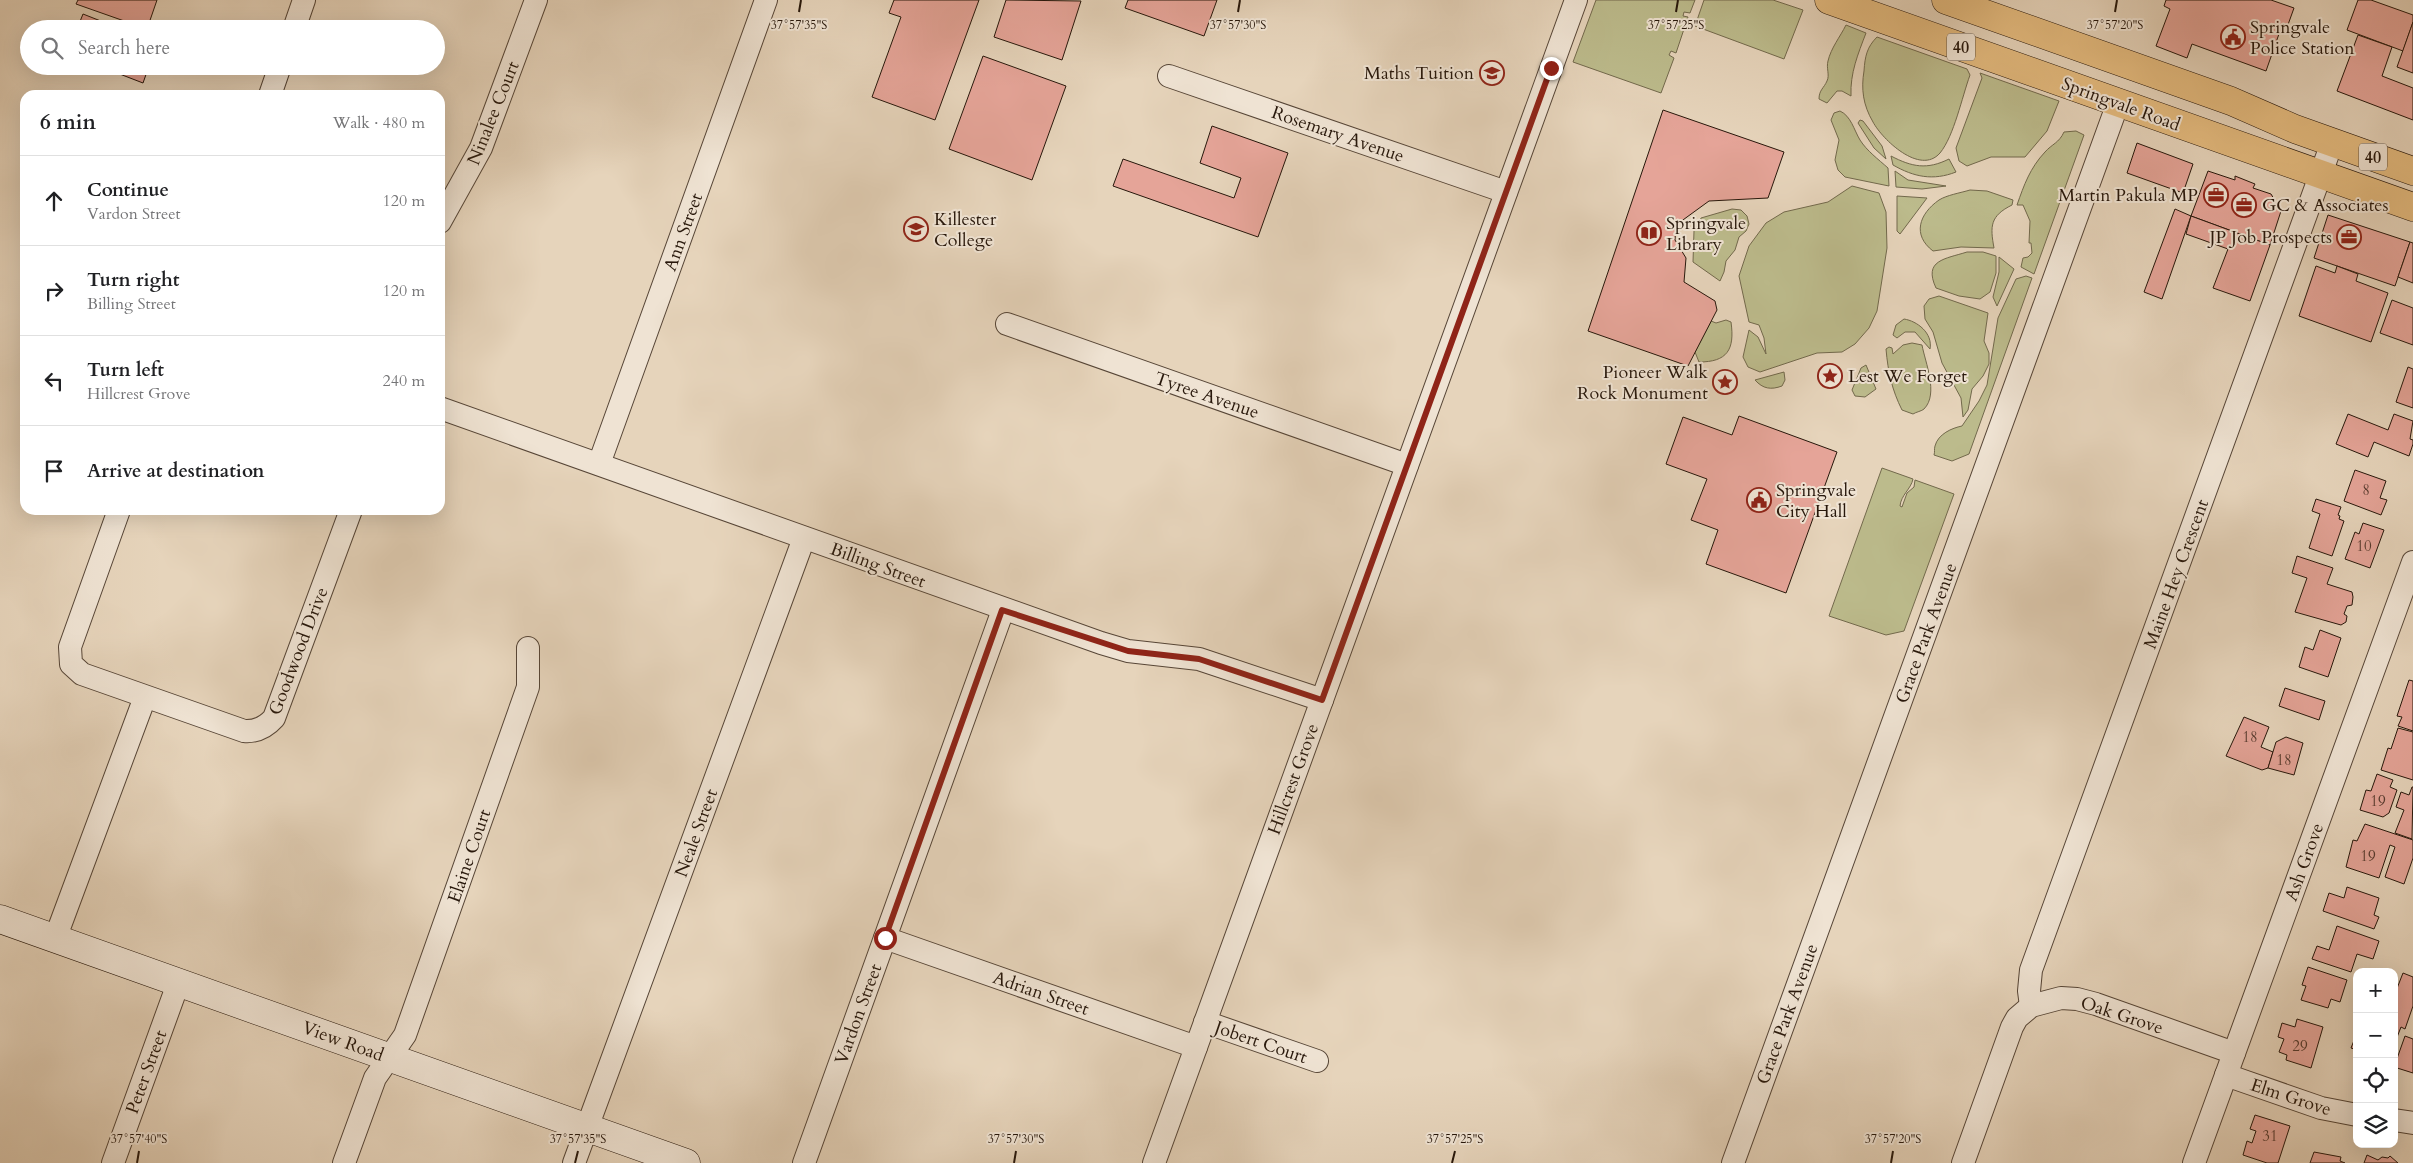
<!DOCTYPE html>
<html lang="en">
<head>
<meta charset="utf-8">
<style>
  :root { --surface:#fff; --page:#f6f6f6; --text:#202124; --muted:#757577; --line:#e0e0e0 }
  body { margin:0; font-family:Cardo,serif; background:var(--page); color:var(--text) }
  .controls { position:absolute; right:15px; bottom:15px; display:grid; overflow:hidden; border-radius:10px; box-shadow:0 5px 20px #0002 }
  .controls button { width:45px; height:45px; display:grid; place-items:center; padding:0; border:0; border-bottom:1px solid var(--line); background:var(--surface); color:var(--text); font:25px sans-serif }
  .stop { position:absolute; width:15px; height:15px; margin:-11px; border:4px solid #8f2418; border-radius:50%; background:#fff }
  .stop.end { background:#8f2418; border-color:#fff; box-shadow:0 1px 5px #0008 }
  .list { margin:0; padding:0; list-style:none }
  h2 { display:flex; justify-content:space-between; align-items:center; height:65px; margin:0; padding:0 20px; font-size:21px }
  h2 small { font-size:16px; font-weight:400; color:var(--muted) }
  .list li { display:grid; grid-template-columns:32px 1fr auto; gap:15px; align-items:center; box-sizing:border-box; height:90px; padding:0 20px; border-top:1px solid var(--line) }
  .list b { display:block; font-size:19px; white-space:nowrap }
  .list p { margin:0; font-size:16px; white-space:nowrap; color:var(--muted) }
  .list em { font-size:16px; font-style:normal; color:var(--muted) }
  .icon { flex:none; width:28px; height:28px; fill:none; stroke:currentColor; stroke-width:2; stroke-linecap:round; stroke-linejoin:round }
  .map { position:relative; flex:none; width:2413px; height:1163px; overflow:hidden }
  .search { position:absolute; background:var(--surface); box-shadow:0 5px 20px #0002; left:20px; top:20px; width:425px; height:55px; display:flex; align-items:center; gap:12px; box-sizing:border-box; padding:0 18px; border-radius:28px; color:var(--muted); font-size:19px }
  .panel { position:absolute; background:var(--surface); box-shadow:0 5px 20px #0002; left:20px; top:90px; width:425px; height:425px; border-radius:15px }
  .map>svg:first-child { display:block }
  .green { fill:#bcbb8c; stroke:#72694c }
  .building { fill:#e5a498; stroke:#27170b }
  .lines { fill:none; stroke-linecap:round; stroke-linejoin:round }
  .street-casing { stroke:#574637; stroke-width:24 }
  .secondary-casing { stroke:#27170b; stroke-width:29 }
  .highway-casing { stroke:#27170b; stroke-width:29 }
  .street { stroke:#efe3d3; stroke-width:22 }
  .secondary { stroke:#efe3d3; stroke-width:28 }
  .highway { stroke:#e3ba7e; stroke-width:28 }
  .route { stroke:#8f2418; stroke-width:6 }
  .ticks { fill:none; stroke:#27170b; stroke-width:2 }
  .labels { text-anchor:middle; stroke-width:4; stroke-linejoin:round; paint-order:stroke }
  .number-label { font-size:15px; fill:#563a2e }
  .shield { fill:#efe3d3; stroke:#635447; stroke-width:1 }
  .shield-label { font-size:16px; font-weight:bold; fill:#27170b }
  .poi-label { font-size:18px; fill:#27170b; stroke:#efe3d3; text-anchor:start }
  .street-label { font-size:18px; fill:#27170b; stroke:#efe3d3 }
  .ticks-label { font-size:12px; text-anchor:middle; fill:#27170b; stroke:#efe3d3; stroke-width:4; stroke-linejoin:round; paint-order:stroke }
</style>
</head>
<body>
<div class="map">
<svg width="2413" height="1163" viewBox="0 0 2413 1163">
  <rect width="100%" height="100%" fill="#e6d4bb"/>
  <filter id="stains"><feTurbulence type="fractalNoise" baseFrequency=".004" numOctaves="4"/><feColorMatrix values="0 0 0 0 .2 0 0 0 0 .09 0 0 0 0 .02 0 0 0 .5 -.17"/></filter>
  <radialGradient id="worn" r=".72"><stop offset=".6" stop-color="#630" stop-opacity="0"/><stop offset="1" stop-color="#630" stop-opacity=".3"/></radialGradient>
  <g class="green">
    <path d="M1596,0H1695L1690,13L1684,12L1683,16L1688,17L1676,53L1671,51L1669,55L1674,58L1661,93L1573,62Z"/>
    <path d="M1704,0H1773L1803,10L1784,59L1695,26Z"/>
    <path d="M1846,25L1866,33C1858,54 1850,73 1851,96L1842,91H1837L1827,103L1819,99C1819,90 1824,88 1827,81C1830,75 1826,68 1828,61C1831,48 1840,37 1846,25Z"/>
    <path d="M1877,37L1967,69L1970,75C1962,97 1954,136 1940,153C1920,176 1882,139 1873,122C1863,105 1861,89 1864,71C1865,56 1867,47 1877,37Z"/>
    <path d="M1980,73L2059,101L2047,131L2025,157H1991L1967,166L1959,161L1956,148L1982,78Z"/>
    <path d="M1840,111C1851,116 1854,130 1860,140C1867,151 1878,159 1888,168L1889,186L1845,177L1838,170L1835,160L1839,140L1831,120L1834,113Z"/>
    <path d="M1860,120L1863,121L1882,146L1886,159L1874,148L1858,123Z"/>
    <path d="M2076,131L2084,135L2034,274L2021,267L2023,258L2028,257L2032,253L2031,243H2029L2030,221L2023,205H2017C2024,185 2030,168 2045,152C2052,144 2059,143 2064,132Z"/>
    <path d="M1891,156C1912,167 1927,170 1949,159L1956,172C1933,181 1914,177 1893,165Z"/>
    <path d="M1895,171L1908,180L1946,186L1922,189L1896,187Z"/>
    <path d="M1852,186L1879,193L1886,212L1887,248L1877,311L1869,328L1855,344L1842,352L1817,353L1760,372L1748,367L1743,357L1749,330L1758,337L1766,354L1764,338L1759,325L1749,322L1739,276L1749,246L1766,223L1784,212L1828,202Z"/>
    <path d="M1970,190L1987,191L2013,200L2012,205C1990,216 1990,226 1994,248L1961,247L1933,251C1912,235 1919,214 1939,200C1947,195 1960,193 1970,190Z"/>
    <path d="M1897,196L1927,198L1900,234L1897,231Z"/>
    <path d="M1732,209L1741,210L1747,216L1749,224L1746,231L1739,237L1735,250L1726,261L1724,272L1720,281L1693,262L1694,231L1701,218Z"/>
    <path d="M1967,252H1983L1996,256V273L1990,292L1980,299L1959,296L1936,288C1923,260 1945,259 1967,252Z"/>
    <path d="M1999,257L2014,269L1997,306L1993,297L1999,272Z"/>
    <path d="M2026,276L2032,278L1969,454L1952,461L1934,455C1935,452 1934,449 1935,446C1938,434 1952,428 1962,426L1979,401L1987,385L1998,318L2016,279Z"/>
    <path d="M1939,296L1988,313L1984,341L1989,353V364L1983,376L1972,389L1968,410L1963,417L1961,398L1942,363L1933,332L1925,319L1924,306L1929,299Z"/>
    <path d="M1904,319C1917,321 1933,333 1930,349L1915,332H1905L1897,338L1893,335L1896,325Z"/>
    <path d="M1726,320L1731,322C1735,350 1727,362 1699,362L1695,352L1711,321L1716,323Z"/>
    <path d="M1912,343L1922,345C1925,362 1939,394 1924,409C1922,411 1916,412 1913,414L1902,410C1892,390 1888,372 1886,349L1889,347L1892,348L1893,354L1903,345Z"/>
    <path d="M1866,365L1876,389L1865,397L1855,396L1852,390L1861,368Z"/>
    <path d="M1784,372L1785,380L1782,386C1771,390 1763,389 1755,380Z"/>
    <path d="M1882,468L1913,479C1911,489 1901,495 1900,506L1902,507L1907,493L1914,487L1915,480L1954,494L1904,631L1886,635L1829,616Z"/>
  </g>
  <g class="building">
    <path d="M78,0H157L147,29L76,4Z"/>
    <path d="M894,0H979L935,120L872,97L901,17L889,13Z"/>
    <path d="M1006,0L1081,1L1062,60L994,37Z"/>
    <path d="M1128,0H1217L1204,36L1125,8Z"/>
    <path d="M2166,0H2271L2294,8L2285,33L2280,31L2266,71L2192,44L2187,58L2156,46L2170,9L2164,6Z"/>
    <path d="M2358,0H2371L2413,15V22L2403,51L2347,30Z"/>
    <path d="M83,14L121,29H66L69,21L79,24Z"/>
    <path d="M2413,22V73L2397,67Z"/>
    <path d="M2358,35L2392,47L2382,76L2413,88V120L2337,91Z"/>
    <path d="M983,56L1066,86L1032,180L949,149Z"/>
    <path d="M99,66H149L143,83Z"/>
    <path d="M1663,110L1784,152L1768,198L1709,201L1676,225L1675,240L1686,258L1684,282L1715,301L1717,310L1688,366L1588,331Z"/>
    <path d="M1212,126L1288,153L1258,237L1113,186L1123,159L1234,198L1241,178L1200,163Z"/>
    <path d="M2137,143L2193,164L2183,193L2127,173Z"/>
    <path d="M2208,171L2235,180V176L2255,184L2253,188L2271,194L2281,211L2270,245L2191,216Z"/>
    <path d="M2175,209L2191,216L2162,299L2144,292Z"/>
    <path d="M2328,215L2410,242L2395,286L2314,258Z"/>
    <path d="M2191,216L2270,245L2250,301L2213,288L2228,249L2186,234Z"/>
    <path d="M2410,242L2413,243V283L2398,277Z"/>
    <path d="M2316,266L2335,273L2337,266L2358,274L2356,281L2388,293L2371,342L2299,316Z"/>
    <path d="M2392,300L2413,308V345L2380,333Z"/>
    <path d="M2408,367L2413,369V408L2396,402Z"/>
    <path d="M2348,414L2388,430L2394,414L2413,421L2410,439L2413,440V444L2409,456L2374,442L2368,457L2336,444Z"/>
    <path d="M1739,416L1837,452L1786,593L1706,564L1718,530L1691,520L1707,479L1666,464L1683,417L1732,435Z"/>
    <path d="M2355,470L2386,481L2380,498L2387,500L2381,515L2344,501Z"/>
    <path d="M2316,499L2341,507L2338,515L2340,516L2339,519L2344,521L2332,556L2309,548L2320,514L2312,511Z"/>
    <path d="M2363,523L2384,530L2370,568L2345,559L2355,532L2359,534Z"/>
    <path d="M2297,556L2333,568L2327,584L2352,592L2353,597L2352,605L2347,606L2344,614L2347,616L2346,622L2341,625L2295,612L2307,578L2292,573Z"/>
    <path d="M2320,630L2341,638L2328,677L2299,667L2305,647L2313,650Z"/>
    <path d="M2409,680L2413,681V731L2398,726L2402,717L2397,716Z"/>
    <path d="M2285,688L2325,701L2319,720L2279,706Z"/>
    <path d="M2244,717L2269,727L2261,747L2273,752L2268,768L2262,770L2226,756Z"/>
    <path d="M2398,728L2413,732V780L2381,770L2388,748L2391,749Z"/>
    <path d="M2286,737L2303,743L2294,775L2268,768L2276,742Z"/>
    <path d="M2377,774L2393,780L2390,787L2397,790L2389,813L2383,817L2360,810L2366,790L2371,791Z"/>
    <path d="M2412,787H2413L2412,839L2395,833L2404,810L2396,807L2401,792L2409,795Z"/>
    <path d="M2365,824L2413,840V858L2404,884L2385,877L2395,847L2390,845L2379,878L2346,867L2353,840L2357,841Z"/>
    <path d="M2347,887L2379,898L2374,915L2379,917L2374,929L2323,911L2329,893L2344,898Z"/>
    <path d="M2337,926L2379,941L2373,959L2357,954L2351,972L2312,959L2317,946L2329,950Z"/>
    <path d="M2308,967L2347,980L2340,1002L2331,999L2328,1008L2301,1000L2306,986L2302,985Z"/>
    <path d="M2403,973L2413,977V1006L2405,1029L2401,1027L2394,1045V996Z"/>
    <path d="M2297,1019L2323,1027L2311,1068L2286,1060L2287,1055L2279,1052L2284,1039L2278,1037L2282,1023L2295,1027Z"/>
    <path d="M2357,1033V1050L2351,1048Z"/>
    <path d="M2405,1036L2413,1039V1073L2394,1067Z"/>
    <path d="M2255,1115L2290,1126L2278,1163H2267L2243,1155L2247,1141L2252,1143L2256,1131L2250,1129Z"/>
    <path d="M2314,1152L2341,1157L2340,1161L2345,1163H2310Z"/>
    <path d="M2367,1155L2378,1160L2382,1157L2388,1158L2390,1156L2398,1163H2364Z"/>
  </g>
  <g class="lines">
    <defs>
      <g id="street">
        <path d="M294,29L304,0"/>
        <path d="M1169,76L1506,192"/>
        <path d="M270,95L280,66"/>
        <path d="M440,222L481,148L536,0"/>
        <path d="M1007,324L1407,465"/>
        <path d="M440,408L1101,643L1128,651L1199,659L1322,700"/>
        <path d="M599,464L766,0"/>
        <path d="M119,510L70,647L71,664L82,674L244,731C256,732 266,727 274,718L351,510"/>
        <path d="M885,938L1196,1047"/>
        <path d="M55,939L145,697"/>
        <path d="M2031,1006L2029,991L2031,970L2332,143"/>
        <path d="M1205,1022L1317,1061"/>
        <path d="M2226,1075L2321,1108L2357,1115"/>
        <path d="M2394,1120L2413,1123"/>
        <path d="M113,1163L179,981"/>
        <path d="M344,1163L375,1078L405,1035L528,687V648"/>
        <path d="M574,1163L804,538"/>
        <path d="M804,1163L1003,610"/>
        <path d="M1154,1163L1576,0"/>
        <path d="M1733,1163L2118,103"/>
        <path d="M1963,1163L2012,1027L2017,1018L2031,1006L2061,998L2077,999L2096,1004L2234,1053"/>
        <path d="M2194,1163L2413,562"/>
      </g>
      <path id="secondary" d="M0,919L686,1163"/>
      <g id="highway">
        <path d="M1829,0L2413,207"/>
        <path d="M1946,0L2231,101L2295,129L2413,171"/>
      </g>
    </defs>
    <use href="#street" class="street-casing"/>
    <use href="#secondary" class="secondary-casing"/>
    <use href="#highway" class="highway-casing"/>
    <use href="#street" class="street"/>
    <use href="#secondary" class="secondary"/>
    <use href="#highway" class="highway"/>
  </g>
  <g class="lines">
    <path class="route" d="M885,938L1002,610L1128,651L1199,659L1322,700L1551,68"/>
  </g>
  <path class="ticks" d="M799,12L801,0M1238,12L1240,0M1676,12L1678,0M2115,12L2117,0M137,1163L139,1151M575,1163L578,1151M1014,1163L1016,1151M1452,1163L1455,1151M1891,1163L1893,1151"/>
  <defs>
    <symbol id="civic-ring" viewBox="-11 -11 22 22"><circle r="9.5" fill="#efe3d3" stroke="#8f2418" stroke-width="1.5"/><path d="M-.6-6.5H3V-4.5H.6V-3L4-1V1h2V6H-6V1h2V-1L-.6-3ZM-1.2 2.5V6h2.4V2.5Z" fill="#8f2418"/></symbol>
    <symbol id="university-ring" viewBox="-11 -11 22 22"><circle r="9.5" fill="#efe3d3" stroke="#8f2418" stroke-width="1.5"/><path d="M0-5L7-2L0 1L-7-2ZM-4 1L0 2.5L4 1V4Q0 6-4 4Z" fill="#8f2418"/></symbol>
    <symbol id="office-ring" viewBox="-11 -11 22 22"><circle r="9.5" fill="#efe3d3" stroke="#8f2418" stroke-width="1.5"/><path d="M-6-3h4V-5.5h4V-3h4V5H-6ZM-1-4.5V-3h2v-1.5ZM-6 0V1H6V0Z" fill="#8f2418"/></symbol>
    <symbol id="school-ring" viewBox="-11 -11 22 22"><circle r="9.5" fill="#efe3d3" stroke="#8f2418" stroke-width="1.5"/><path d="M0-5L7-2L0 1L-7-2ZM-4 1L0 2.5L4 1V4Q0 6-4 4Z" fill="#8f2418"/></symbol>
    <symbol id="library-ring" viewBox="-11 -11 22 22"><circle r="9.5" fill="#efe3d3" stroke="#8f2418" stroke-width="1.5"/><path d="M-6-4Q-3-5.5-.7-3.5V5Q-3 3-6 4ZM6-4Q3-5.5 .7-3.5V5Q3 3 6 4Z" fill="#8f2418"/></symbol>
    <symbol id="sight-ring" viewBox="-11 -11 22 22"><circle r="9.5" fill="#efe3d3" stroke="#8f2418" stroke-width="1.5"/><path d="M0-6L1.8-2.2L6-1.7L2.9 1.2L3.7 5.4L0 3.3L-3.7 5.4L-2.9 1.2L-6-1.7L-1.8-2.2Z" fill="#8f2418"/></symbol>
  </defs>
  <g fill-rule="evenodd">
    <use href="#civic-ring" x="2219" y="23" width="28" height="28"/>
    <use href="#university-ring" x="1478" y="59" width="28" height="28"/>
    <use href="#office-ring" x="2202" y="181" width="28" height="28"/>
    <use href="#office-ring" x="2230" y="191" width="28" height="28"/>
    <use href="#school-ring" x="902" y="215" width="28" height="28"/>
    <use href="#library-ring" x="1635" y="219" width="28" height="28"/>
    <use href="#office-ring" x="2335" y="223" width="28" height="28"/>
    <use href="#sight-ring" x="1816" y="362" width="28" height="28"/>
    <use href="#sight-ring" x="1711" y="368" width="28" height="28"/>
    <use href="#civic-ring" x="1745" y="486" width="28" height="28"/>
  </g>
  <g class="labels">
    <g class="number-label">
      <text x="2366" y="495">8</text>
      <text x="2364" y="551">10</text>
      <text x="2250" y="742">18</text>
      <text x="2284" y="765">18</text>
      <text x="2378" y="806">19</text>
      <text x="2368" y="861">19</text>
      <text x="2300" y="1051">29</text>
      <text x="2270" y="1141">31</text>
    </g>
    <g class="shield">
      <rect x="1947" y="33.5" width="28" height="27" rx="4"/>
      <rect x="2359" y="143.5" width="28" height="27" rx="4"/>
    </g>
    <g class="shield-label">
      <text x="1961" y="53">40</text>
      <text x="2373" y="163">40</text>
    </g>
    <g class="poi-label">
      <text x="2250" y="33">Springvale<tspan x="2250" dy="21">Police Station</tspan></text>
      <text x="1474" y="79" text-anchor="end">Maths Tuition</text>
      <text x="2198" y="201" text-anchor="end">Martin Pakula MP</text>
      <text x="2262" y="211">GC &amp; Associates</text>
      <text x="934" y="225">Killester<tspan x="934" dy="21">College</tspan></text>
      <text x="1666" y="229">Springvale<tspan x="1666" dy="21">Library</tspan></text>
      <text x="2332" y="243" text-anchor="end">JP Job Prospects</text>
      <text x="1708" y="378" text-anchor="end">Pioneer Walk<tspan x="1708" dy="21">Rock Monument</tspan></text>
      <text x="1848" y="382">Lest We Forget</text>
      <text x="1776" y="496">Springvale<tspan x="1776" dy="21">City Hall</tspan></text>
    </g>
    <g class="street-label">
      <text transform="translate(2121 104) rotate(20)" y="6">Springvale Road</text>
      <text transform="translate(493 113) rotate(-68)" y="6">Ninalee Court</text>
      <text transform="translate(1338 134) rotate(19)" y="6">Rosemary Avenue</text>
      <text transform="translate(683 232) rotate(-70)" y="6">Ann Street</text>
      <text transform="translate(1207 395) rotate(19)" y="6">Tyree Avenue</text>
      <text transform="translate(878 565) rotate(20)" y="6">Billing Street</text>
      <text transform="translate(2176 574) rotate(-70)" y="6">Maine Hey Crescent</text>
      <text transform="translate(1926 633) rotate(-70)" y="6">Grace Park Avenue</text>
      <text transform="translate(298 651) rotate(-69)" y="6">Goodwood Drive</text>
      <text transform="translate(1293 779) rotate(-70)" y="6">Hillcrest Grove</text>
      <text transform="translate(696 833) rotate(-70)" y="6">Neale Street</text>
      <text transform="translate(469 856) rotate(-71)" y="6">Elaine Court</text>
      <text transform="translate(2304 862) rotate(-70)" y="6">Ash Grove</text>
      <text transform="translate(1041 993) rotate(19)" y="6">Adrian Street</text>
      <text transform="translate(858 1014) rotate(-70)" y="6">Vardon Street</text>
      <text transform="translate(1787 1014) rotate(-70)" y="6">Grace Park Avenue</text>
      <text transform="translate(2122 1015) rotate(18)" y="6">Oak Grove</text>
      <text transform="translate(343 1041) rotate(20)" y="6">View Road</text>
      <text transform="translate(1261 1042) rotate(19)" y="6">Jobert Court</text>
      <text transform="translate(146 1072) rotate(-70)" y="6">Peter Street</text>
      <text transform="translate(2291 1097) rotate(18)" y="6">Elm Grove</text>
    </g>
  </g>
  <g class="ticks-label">
    <text x="799" y="29">37°57'35"S</text>
    <text x="1238" y="29">37°57'30"S</text>
    <text x="1676" y="29">37°57'25"S</text>
    <text x="2115" y="29">37°57'20"S</text>
    <text x="139" y="1143">37°57'40"S</text>
    <text x="578" y="1143">37°57'35"S</text>
    <text x="1016" y="1143">37°57'30"S</text>
    <text x="1455" y="1143">37°57'25"S</text>
    <text x="1893" y="1143">37°57'20"S</text>
  </g>
  <rect width="100%" height="100%" filter="url(#stains)"/>
  <rect width="100%" height="100%" fill="url(#worn)"/>
</svg>
<div class="controls">
<button>+</button>
<button>−</button>
<button><svg class="icon" aria-label="locate" viewBox="0 0 24 24"><circle cx="12" cy="12" r="6"/><path d="M12 2v4M12 18v4M2 12h4M18 12h4"/></svg></button>
<button><svg class="icon" aria-label="layers" viewBox="0 0 24 24"><path d="M12 4l9 5-9 5-9-5zM3 14l9 5 9-5"/></svg></button>
</div>
<div class="stop" style="left:885px;top:938px"></div>
<div class="stop end" style="left:1551px;top:68px"></div>
<div class="search"><svg class="icon" aria-label="search" viewBox="0 0 24 24"><circle cx="10" cy="10" r="6"/><path d="M15 15l6 6"/></svg>Search here</div>
<section class="panel">
<h2>6 min<small>Walk · 480 m</small></h2>
<ul class="list">
<li><svg class="icon" aria-label="ahead" viewBox="0 0 24 24"><path d="M12 20V5M6 11l6-6 6 6"/></svg><div><b>Continue</b><p>Vardon Street</p></div><em>120 m</em></li>
<li><svg class="icon" aria-label="right" viewBox="0 0 24 24"><path d="M7 20v-9h11M14 6l5 5-5 5"/></svg><div><b>Turn right</b><p>Billing Street</p></div><em>120 m</em></li>
<li><svg class="icon" aria-label="left" viewBox="0 0 24 24"><path d="M17 20v-9H6M10 6l-5 5 5 5"/></svg><div><b>Turn left</b><p>Hillcrest Grove</p></div><em>240 m</em></li>
<li><svg class="icon" aria-label="arrive" viewBox="0 0 24 24"><path d="M6 21V4h12l-3 4 3 4H6"/></svg><div><b>Arrive at destination</b></div></li>
</ul>
</section>
</div>
</body>
</html>
